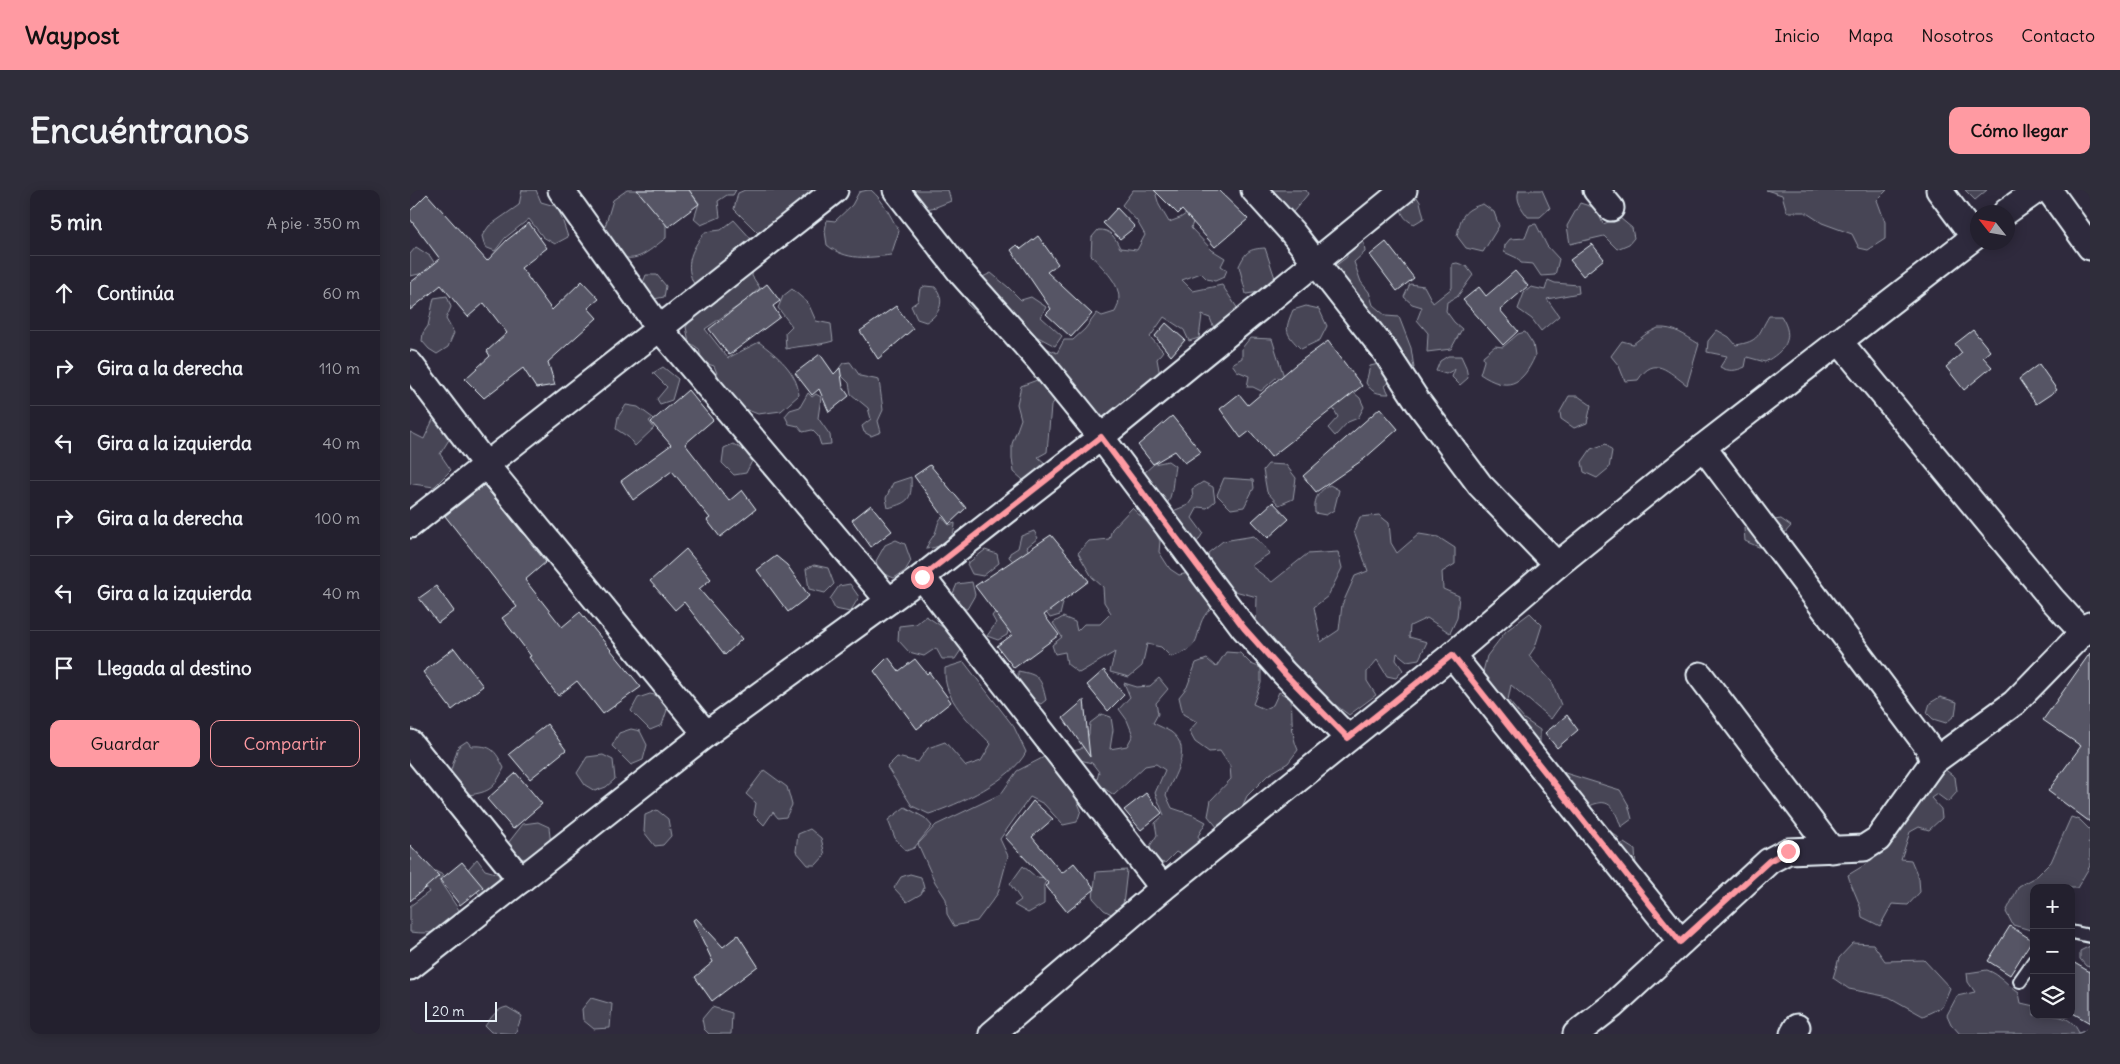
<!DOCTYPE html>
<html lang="es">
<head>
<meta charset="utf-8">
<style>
  :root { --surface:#23202e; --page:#2f2d3a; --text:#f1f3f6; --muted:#a3a3aa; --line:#403e4a; --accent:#ff9aa2 }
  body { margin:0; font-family:Delius,sans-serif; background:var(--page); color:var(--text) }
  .controls { position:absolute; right:15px; bottom:15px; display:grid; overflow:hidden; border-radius:10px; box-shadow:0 2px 12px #0003 }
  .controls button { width:45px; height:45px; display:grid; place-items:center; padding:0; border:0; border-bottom:1px solid var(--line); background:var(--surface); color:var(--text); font:25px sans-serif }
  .compass { position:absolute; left:1560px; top:15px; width:45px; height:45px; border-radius:50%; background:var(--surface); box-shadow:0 2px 12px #0003; rotate:301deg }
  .scale { position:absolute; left:15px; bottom:12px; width:72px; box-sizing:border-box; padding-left:5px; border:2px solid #e8f1f8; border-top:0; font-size:14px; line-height:18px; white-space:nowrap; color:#e8f1f8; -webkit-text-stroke:4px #2f2a3d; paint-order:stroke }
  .stop { position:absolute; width:15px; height:15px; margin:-11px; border:4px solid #ff9aa2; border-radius:50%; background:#fff }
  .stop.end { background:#ff9aa2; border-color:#fff; box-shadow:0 1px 5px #0008 }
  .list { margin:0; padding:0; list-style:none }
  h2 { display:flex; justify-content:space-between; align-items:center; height:65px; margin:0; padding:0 20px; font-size:21px }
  h2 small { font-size:16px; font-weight:400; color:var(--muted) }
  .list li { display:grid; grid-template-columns:32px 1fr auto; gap:15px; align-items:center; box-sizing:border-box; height:75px; padding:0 20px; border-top:1px solid var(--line) }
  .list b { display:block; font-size:19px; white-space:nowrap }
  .list em { font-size:16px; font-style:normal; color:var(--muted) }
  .actions { display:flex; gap:10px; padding:15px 20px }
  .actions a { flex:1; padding:11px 0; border:1px solid var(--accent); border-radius:10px; text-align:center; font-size:18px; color:var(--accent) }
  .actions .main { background:var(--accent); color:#111 }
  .icon { flex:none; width:28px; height:28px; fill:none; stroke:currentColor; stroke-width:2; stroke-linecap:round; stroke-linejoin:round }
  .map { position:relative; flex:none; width:1680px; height:844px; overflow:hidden; border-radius:10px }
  header { display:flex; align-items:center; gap:30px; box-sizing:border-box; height:70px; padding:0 25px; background:var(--accent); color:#111 }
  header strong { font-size:24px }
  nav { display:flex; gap:28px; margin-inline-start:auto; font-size:18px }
  .intro { display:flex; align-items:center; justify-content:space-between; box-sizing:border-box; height:120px; padding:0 30px }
  h1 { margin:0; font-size:35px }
  .button { padding:12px 22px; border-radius:10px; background:var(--accent); color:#111; font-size:18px; font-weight:700 }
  main { display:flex; gap:30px; padding:0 30px }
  aside { flex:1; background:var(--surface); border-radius:10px; box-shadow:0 2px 12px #0003 }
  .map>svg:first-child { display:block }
  .green { fill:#464455; stroke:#979aa6 }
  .building { fill:#575565; stroke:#e8f1f8 }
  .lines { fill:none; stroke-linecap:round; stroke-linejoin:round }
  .service-casing { stroke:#e8f1f8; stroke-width:16 }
  .minor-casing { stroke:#e8f1f8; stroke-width:29 }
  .service { stroke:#2f2a3d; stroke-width:12 }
  .minor { stroke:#2f2a3d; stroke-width:25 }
  .route { stroke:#ff9aa2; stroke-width:6 }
</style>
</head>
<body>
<header>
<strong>Waypost</strong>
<nav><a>Inicio</a><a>Mapa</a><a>Nosotros</a><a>Contacto</a></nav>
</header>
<div class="intro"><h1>Encuéntranos</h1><a class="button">Cómo llegar</a></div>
<main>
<aside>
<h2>5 min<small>A pie · 350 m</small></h2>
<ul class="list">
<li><svg class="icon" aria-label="ahead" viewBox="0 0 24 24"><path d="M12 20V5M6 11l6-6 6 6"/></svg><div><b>Continúa</b></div><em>60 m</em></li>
<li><svg class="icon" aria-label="right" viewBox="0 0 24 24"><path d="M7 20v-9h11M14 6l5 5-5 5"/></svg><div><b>Gira a la derecha</b></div><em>110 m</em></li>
<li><svg class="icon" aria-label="left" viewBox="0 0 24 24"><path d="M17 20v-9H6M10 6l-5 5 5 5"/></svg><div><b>Gira a la izquierda</b></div><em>40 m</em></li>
<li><svg class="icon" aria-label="right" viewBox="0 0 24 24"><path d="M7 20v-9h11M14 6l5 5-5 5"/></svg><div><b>Gira a la derecha</b></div><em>100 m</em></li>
<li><svg class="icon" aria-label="left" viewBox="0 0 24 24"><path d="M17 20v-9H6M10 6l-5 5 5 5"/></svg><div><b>Gira a la izquierda</b></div><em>40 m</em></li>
<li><svg class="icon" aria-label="arrive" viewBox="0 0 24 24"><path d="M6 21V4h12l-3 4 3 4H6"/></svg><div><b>Llegada al destino</b></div></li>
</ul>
<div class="actions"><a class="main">Guardar</a><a>Compartir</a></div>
</aside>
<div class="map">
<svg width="1680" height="844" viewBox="0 0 1680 844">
  <rect width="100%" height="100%" fill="#2f2a3d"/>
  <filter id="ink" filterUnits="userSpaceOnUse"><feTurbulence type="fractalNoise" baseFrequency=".02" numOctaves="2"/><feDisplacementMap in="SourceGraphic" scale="10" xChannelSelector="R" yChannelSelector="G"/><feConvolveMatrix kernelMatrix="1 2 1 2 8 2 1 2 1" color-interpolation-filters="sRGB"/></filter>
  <g filter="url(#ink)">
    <g class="green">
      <path d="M112,0H126L131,12L148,17L158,47L145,54L133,47L119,29L95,48L85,61L75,57L72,46L79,36L109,15Z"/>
      <path d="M217,0H264L256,24V48C243,57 224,78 207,63C201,58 197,49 193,43L203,10Z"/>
      <path d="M279,0H326L323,5H317L308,11L310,27L291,35L284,29L289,13Z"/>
      <path d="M335,0H438L439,3L404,27L349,44L324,19L328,3Z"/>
      <path d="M458,0H461C474,11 480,26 489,41L481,65C458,68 436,71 417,55L415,41L417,30L425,31L442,15L449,2Z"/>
      <path d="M495,0H538L541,11L526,17L511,20Z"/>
      <path d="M723,0H751L746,5L749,15L759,32L770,28L779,22L784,29L781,38L802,60L815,68L811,76L817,80L814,87L805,91L797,89L791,83L772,90L783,101L812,95L828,119L814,138H804L800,128L792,125L789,148L779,151L774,140L754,127L740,147L753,161L747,169L751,191L696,228L677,226L653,199L641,216L637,262L628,267L636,274L638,285L621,297L604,282L602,268V254L611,229L607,214L611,196L643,184L638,174L636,158L647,163L654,150H663L675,139L687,123L692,126L705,122C718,99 696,82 681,65L682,47L688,40C701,39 705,48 710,58L727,60L735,45L727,31L712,15Z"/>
      <path d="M862,0H896L898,4L879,27L872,23V9Z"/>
      <path d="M1109,0H1132L1140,18L1130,27H1118C1112,19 1105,10 1109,0Z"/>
      <path d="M1356,0H1477L1467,10L1475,32V49L1458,60L1449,58L1442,44L1412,33L1395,22H1377L1372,5Z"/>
      <path d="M1555,0H1577L1565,10Z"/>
      <path d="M1005,4L1010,12L1014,28L1004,34C993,29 990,22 991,10Z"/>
      <path d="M1170,13L1186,18L1193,34L1210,28L1222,38L1224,48L1219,54L1207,59L1194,46L1160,54L1157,36Z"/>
      <path d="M1073,14L1084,22L1089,36L1073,62L1056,58L1047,46C1051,26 1053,20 1073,14Z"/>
      <path d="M324,30L343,51L287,99C273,78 280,61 295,42L311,40Z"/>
      <path d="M1126,34L1137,56L1149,69L1145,85L1131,86L1123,74L1111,73L1107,68L1094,62L1095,55L1100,49L1115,48L1120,35Z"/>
      <path d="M947,46L954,53L955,62L944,72L951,92L959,102L963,115L976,126L989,127L1001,158L1004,178L982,164L920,80L937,67L936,51Z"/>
      <path d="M6,57L20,66L27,77L14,83L0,86V64Z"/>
      <path d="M855,58L865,88L850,102L836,104L829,76C836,61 839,59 855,58Z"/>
      <path d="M343,73L342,86L350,98L334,112L295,139L318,168L349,152C367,166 387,181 389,205L371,221L348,224L332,218L314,200L304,176L292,172L289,159L279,152L276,137L287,121L303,113L300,103Z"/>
      <path d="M1047,73L1056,76L1063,85L1047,107L1037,112L1036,121L1044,132L1052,139L1041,159L1017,162L1018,143L1007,130L1012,117L1002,114L994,107L1000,94L1014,96L1023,113L1042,98V74Z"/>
      <path d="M581,83L598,97L611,110L621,107L636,117L631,127L652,146L645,156L628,147L600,149L596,129L572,128L557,114L560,93Z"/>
      <path d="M236,85H247L256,96L254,107L239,110L231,98Z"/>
      <path d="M1138,90L1145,93L1168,95L1169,103L1137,109L1149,126L1131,141L1122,129L1108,119L1114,103L1121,97L1135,100Z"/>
      <path d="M515,96L525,97C536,110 530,125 516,132L507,129L501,116L508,111L510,99Z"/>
      <path d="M382,99L398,113L406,131L421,134L423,151C407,156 392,155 376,159L375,143L382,136L368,118L373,106Z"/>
      <path d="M37,106L41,117L36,129L44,143L38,157L27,164L19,159L12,151L13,143L18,136L24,108Z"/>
      <path d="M896,116L909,119L917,136L910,150L891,159C875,143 874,141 883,120Z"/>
      <path d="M1359,126H1371C1386,149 1374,161 1355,172L1337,167L1335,177C1326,181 1319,182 1310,177L1317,166L1297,162L1298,151L1307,140L1319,147L1326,155C1350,151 1347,146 1359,126Z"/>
      <path d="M1248,138C1265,137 1274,145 1289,154L1277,195C1258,182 1245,164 1228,190L1215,191L1209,176L1201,166L1212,151L1223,154L1236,144Z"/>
      <path d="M1115,142L1123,154L1125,166C1112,196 1097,202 1070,184L1074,171L1073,166L1085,156L1093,157L1108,144Z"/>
      <path d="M840,148L862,149L875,190L867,187L851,201L843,197H837L839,186L827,181L822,174L832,168V158Z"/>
      <path d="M1038,166H1051L1056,177L1058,188L1050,195L1042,187L1045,179L1036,184L1026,181L1030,171Z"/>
      <path d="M440,172L450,186L469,190L473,220L468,231L471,242L461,246L454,242L452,236L461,229L458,218L441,204L439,193L427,181L433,173Z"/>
      <path d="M973,173L974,183L981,191L975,196L979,204C968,204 962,203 956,193L960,176Z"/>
      <path d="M253,177L268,189L262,210L250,214L247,209L257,197L243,183Z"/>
      <path d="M943,202L950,208L954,217L948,228L938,232L925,246L918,238L928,227L921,214Z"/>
      <path d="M398,203L402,207L406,204L411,207L408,228L420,245L421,254L411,255L408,246L402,240L393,242L388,236L379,234L375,226L380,220L390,217Z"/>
      <path d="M1159,206H1168L1181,215L1177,233L1164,238L1151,229L1150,222Z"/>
      <path d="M216,215L228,217L243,228L239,231L244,238L225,256L218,247L206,239L208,227Z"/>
      <path d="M27,221L42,245L30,264L41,280L24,297L3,294L0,293V242L14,249Z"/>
      <path d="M323,254L334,260L342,271L336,283L324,285L312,273L314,258Z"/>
      <path d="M1196,254L1202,261L1199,278L1187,288L1174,282L1172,272L1181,259Z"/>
      <path d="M758,271L765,276C762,292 764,304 755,318L734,293V283L744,274Z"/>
      <path d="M858,274L876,275L886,288L883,309L869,315L857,302L853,280Z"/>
      <path d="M501,287C502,309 500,312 478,318L476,308L483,293Z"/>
      <path d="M814,288L843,290L844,298L834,317L821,319L807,305Z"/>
      <path d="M793,292L803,297L805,311L797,318L788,317L782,328L793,343L786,354L763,321L778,315L783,308L782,299Z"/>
      <path d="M920,295L929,300L924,320L916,325L905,323C904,309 907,302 920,295Z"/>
      <path d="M722,318L743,338L750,351L749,362L760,379L769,385L779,383L796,405L801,418C779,439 800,456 761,467L751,457L737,454L732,476L719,487L700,482L705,462L669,483L657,474L655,462L645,464L642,455L652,447L643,433L653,427L665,432L667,441L674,434H690L701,423L694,412L693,397L682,387L668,363L679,351L699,349L702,339Z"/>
      <path d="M969,325L979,333L981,353L987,363L1009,344L1028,347L1045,358V374L1032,382L1033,399L1049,406L1047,428L1040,443L1017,428L1000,436L999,447L1017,452L1009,469L997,471L987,463L986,470L993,480L986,488L977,486L967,470L957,482V491L966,505L939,525L919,510L906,509C901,503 894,498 890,491C875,469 892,465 856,457L846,444L847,407L810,397L801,384L798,363L813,351L844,346L860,363L841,376L862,392L897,364L928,362L932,378L918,406L904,417L911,452L929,440L932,415L945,386L958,381L944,341L950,327Z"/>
      <path d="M532,327L539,335L545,333C545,350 532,357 516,359C518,352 522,349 525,343C528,337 527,332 532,327Z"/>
      <path d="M1371,329L1381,336L1362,357L1351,358L1335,351L1334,338H1343L1356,331Z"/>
      <path d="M624,341L628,348L617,357L621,369L609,378L599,367L600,363L608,358L611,346Z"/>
      <path d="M486,350L495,354L501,371L495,381L484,388L469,382L466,371L475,355Z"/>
      <path d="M575,360L587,364L589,373L573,386L562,384L557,374Z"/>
      <path d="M404,375L418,378L424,394L415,403L399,399L396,379Z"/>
      <path d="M562,392L565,405L557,419L545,418L541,408L547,394Z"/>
      <path d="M440,394L449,407L440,422L425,419L420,409L429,396Z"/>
      <path d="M642,399L653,413L650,425L640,428L632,417L600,433L597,445L588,450L577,446L586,433L582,426L585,422Z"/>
      <path d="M1120,423L1132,435L1125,457L1119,466L1142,492L1151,515L1141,529L1101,495L1098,510L1114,529L1130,540V557L1155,583L1210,600L1218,614L1222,629L1211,637C1203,612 1196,606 1172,620L1209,648L1189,657L1129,595L1121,571L1069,497L1077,466L1096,441Z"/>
      <path d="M516,426L546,446L551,460L545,469H532L526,458L514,466L499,462L488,450L489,436L506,434Z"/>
      <path d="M816,462L830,463L841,474L851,478V493L843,514L854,519L863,515L869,502L881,509C883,527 880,543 888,560L878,573L858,585L837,606L826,630L807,637L798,626L801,610L821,589L820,576L810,561L799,562L785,552L779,541L787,532L773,524L769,507L777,497L786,473L797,469L806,477Z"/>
      <path d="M554,472L604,537L616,562C603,589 548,615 519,624L502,616L477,577L487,567L508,572L518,558L535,552L556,576L571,571L581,554C565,537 541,517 536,493C535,489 535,483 535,478Z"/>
      <path d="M608,481C630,485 631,488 636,510L631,514C613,505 608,501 608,481Z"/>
      <path d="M749,488L758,499L746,513L748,524L743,533C749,536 756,539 761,542C784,559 763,586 756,605L762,618L783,625L796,632L788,646L793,658L778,669L766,662L755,673L741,670L740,656L747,645L745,633L754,625L745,603L755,580L746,574L735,576L704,605L686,593L689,582L682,573L666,569L663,561L671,559L679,544L680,533L692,524L701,527L703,540L700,559L717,556L723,545L717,530L709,519L720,507L714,493L727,497L740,496Z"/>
      <path d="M240,504L249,506L257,520L252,535L240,540L221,521L228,508Z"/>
      <path d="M1530,507L1547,512L1545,525L1536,533L1523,529L1517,523L1520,513Z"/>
      <path d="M221,539L230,541L237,555L233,570L221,575L202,556L209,543Z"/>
      <path d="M57,551L61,556C82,555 85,560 94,578C84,598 81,602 58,605L38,590L48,557Z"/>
      <path d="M193,565L203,570L205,589L196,597L185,601L175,595L167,583L177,567Z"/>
      <path d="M638,565L659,593L671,620L667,632L653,635L634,614L620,607L590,649L598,666L588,703L567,731L544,736L537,724L536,709L525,692L508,654L526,635L591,604L607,581Z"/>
      <path d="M1530,576L1545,587L1547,602L1538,612L1527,604L1521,608L1531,619L1532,628L1519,640L1509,637L1500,642L1491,669L1501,670L1509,689L1510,702L1498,715L1482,714L1470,736L1452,727C1451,712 1442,700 1438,685L1463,670Z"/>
      <path d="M354,580L377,597L382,615L376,627L368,628L363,622L354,635L344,625L346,613L336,604Z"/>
      <path d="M495,617L515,628L522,636L504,658L496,661L485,648L478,630Z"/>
      <path d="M247,620L258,629L261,646L253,655L245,656L234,642L235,625Z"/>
      <path d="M1661,627L1670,630L1680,640V650L1678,653L1680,655V676L1667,698H1624V741L1603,735L1596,722L1609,696L1627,686L1641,672Z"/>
      <path d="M128,632L139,637L141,656L121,668L102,669L95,657L113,634Z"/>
      <path d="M400,639L411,648L415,665L406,675H398L386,661L388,644Z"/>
      <path d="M1214,653L1225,660L1226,677L1206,657Z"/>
      <path d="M67,669L75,680L89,684V695L69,713V704L57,692L59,678Z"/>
      <path d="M613,676L626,687L638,688L634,695V714L618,723L604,715L611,710L600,694Z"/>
      <path d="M717,680L713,715L703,725L694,720L683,708L686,682Z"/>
      <path d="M25,681L33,685L29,690L49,720L51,726C31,741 26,745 0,742V716L19,702L9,686Z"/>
      <path d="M500,684L511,687L514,698L511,704L497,712L484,698L491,687Z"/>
      <path d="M1443,753L1463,754L1475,771L1514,770L1540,798L1532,817L1513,826L1479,807L1439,799L1423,788L1429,768Z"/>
      <path d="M1680,756V777L1676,776L1670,769V761Z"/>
      <path d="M1577,780C1591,785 1597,795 1609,803L1611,813L1624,816V825C1643,825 1661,824 1669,843L1680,838V844H1550L1541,834L1537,825L1547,806L1565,802L1558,792L1557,783Z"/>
      <path d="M181,808L202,814L200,838L184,839L173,830L172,819Z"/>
      <path d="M97,817L112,826L105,844L81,842L75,836C81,828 86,819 97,817Z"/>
      <path d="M302,817L322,823L321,844H299L294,839L292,829Z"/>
    </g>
    <g class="building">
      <path d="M227,0H279L289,14L258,37Z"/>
      <path d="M744,0H808L838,29L805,57L772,20L768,24Z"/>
      <path d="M17,4L77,71L97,50L119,33L137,58L111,78L142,120L172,91L189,109L178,118L187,128L138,172L145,195L126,198L113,178L74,208L55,189L80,166L77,161L97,143L74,113L58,127L31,95L0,120V93L30,69L0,29V21Z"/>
      <path d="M707,18L725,37L710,49L693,33Z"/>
      <path d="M628,46L648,74L637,82L682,124L661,147L636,124L641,119L601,60L607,55L611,59Z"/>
      <path d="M976,52L1004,88L987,101L960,65Z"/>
      <path d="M1182,54L1194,69L1173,86L1160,70Z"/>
      <path d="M1105,81L1118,96L1090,120L1108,141L1093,155L1053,110L1069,97L1076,106Z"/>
      <path d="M357,94L370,111L363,116L370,127L319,165L299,139Z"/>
      <path d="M486,116L503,139L468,169L450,141Z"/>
      <path d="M756,133L775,150L761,166L745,146Z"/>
      <path d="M1563,140L1580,161L1573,167L1582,177L1554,200L1536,177L1552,163L1545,154Z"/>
      <path d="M918,151L952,196L861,267L840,241L831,248L810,219L829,204L838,215L885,175Z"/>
      <path d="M410,164L424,184L430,178L433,197L439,206L419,222L409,199L402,205L385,183Z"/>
      <path d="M1629,174L1647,200L1626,214L1609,189Z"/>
      <path d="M278,200L303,230L275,254L319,311L332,300L346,319L310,347L297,330L300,328L262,281L223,310L211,291L261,255L241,232Z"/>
      <path d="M970,218L988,239L954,269L906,302L893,286Z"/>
      <path d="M762,226L791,262L775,273L765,261L743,274L728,255Z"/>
      <path d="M520,275L556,318L539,334L504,286Z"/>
      <path d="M74,295L136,372L115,390L152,437L170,422L231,497L193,524L167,491L148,506L119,467L121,466L92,428L107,417L35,326Z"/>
      <path d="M863,312L879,329L858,348L842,331Z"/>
      <path d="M461,315L482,341L461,357L442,330Z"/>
      <path d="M641,345L679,391L634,425L649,445L604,478L587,456L602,445L565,396Z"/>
      <path d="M276,359L301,389L289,399L332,449L315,465L274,412L265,420L240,391Z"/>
      <path d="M366,366L377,375L399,406L378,422L347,380Z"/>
      <path d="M26,396L44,421L28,433L9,408Z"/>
      <path d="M44,458L73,496L42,520L13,482Z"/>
      <path d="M1680,463V632L1638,601L1671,556L1633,530Z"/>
      <path d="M478,467L489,481L505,469L517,484L519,482L541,512L507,539L464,481Z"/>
      <path d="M694,480L714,505L698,521L677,495Z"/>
      <path d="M674,510L680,567L653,528Z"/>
      <path d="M1157,525L1168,540L1147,558L1135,543Z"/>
      <path d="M137,534L156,560L120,589L99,564Z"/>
      <path d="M106,583L132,614L103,639L77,609Z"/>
      <path d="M736,603L752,623L731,640L714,620Z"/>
      <path d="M623,611L643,629L622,647L652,683L664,673L685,699L657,722L636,696L639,694L595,647Z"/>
      <path d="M0,655L29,686L0,711Z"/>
      <path d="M52,672L73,697L50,715L30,690Z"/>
      <path d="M286,728L313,757L328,745L348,776L302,811L285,787L303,772L283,730Z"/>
      <path d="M1600,736L1622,750L1600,785L1578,771Z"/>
      <path d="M1661,771L1680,782V833L1661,822Z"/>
    </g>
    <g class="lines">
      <defs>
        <g id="service">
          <path d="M1661,742L1680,746"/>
          <path d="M1610,791L1624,771"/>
        </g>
        <g id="minor">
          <path d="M151,0L249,138L479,411"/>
          <path d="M486,0L552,84L628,169L691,247L834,438L874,483L938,548"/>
          <path d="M844,0L882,42L974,160L1008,212L1070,295L1147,375"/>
          <path d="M1186,0L1201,18"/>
          <path d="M1529,0L1564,47"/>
          <path d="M1639,0L1680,57"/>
          <path d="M1596,22L1627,0"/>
          <path d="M1429,151L1642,409L1673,443"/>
          <path d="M0,174L76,275L296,544"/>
          <path d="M1293,257L1518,557L1523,572"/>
          <path d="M0,335L425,0"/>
          <path d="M512,387L753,698"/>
          <path d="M1042,465L1271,752"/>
          <path d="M1290,485L1422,660"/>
          <path d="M0,553L111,690"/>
          <path d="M0,777L296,544L512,387L691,247L994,0"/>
          <path d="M582,844L753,698L1042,465L1147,375L1293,257L1568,44"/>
          <path d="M1166,844L1202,816L1359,671L1378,661L1454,658L1468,649L1523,572L1604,513L1680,435"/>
          <path d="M1383,844L1387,837"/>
        </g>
      </defs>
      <use href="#service" class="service-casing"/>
      <use href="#minor" class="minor-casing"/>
      <use href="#service" class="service"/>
      <use href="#minor" class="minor"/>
    </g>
  </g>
  <g class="lines" filter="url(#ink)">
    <path class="route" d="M512,387L691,247L834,438L874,483L938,548L1042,465L1270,752L1359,671L1378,661"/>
  </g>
</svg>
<div class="controls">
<button>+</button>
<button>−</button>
<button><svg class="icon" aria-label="layers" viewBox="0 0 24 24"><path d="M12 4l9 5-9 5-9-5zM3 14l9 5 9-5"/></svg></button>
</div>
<svg class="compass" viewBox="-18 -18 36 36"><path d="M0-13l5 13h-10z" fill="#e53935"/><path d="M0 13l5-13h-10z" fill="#a3a3aa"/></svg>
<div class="scale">20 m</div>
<div class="stop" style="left:512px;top:387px"></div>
<div class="stop end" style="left:1378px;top:661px"></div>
</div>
</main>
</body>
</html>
